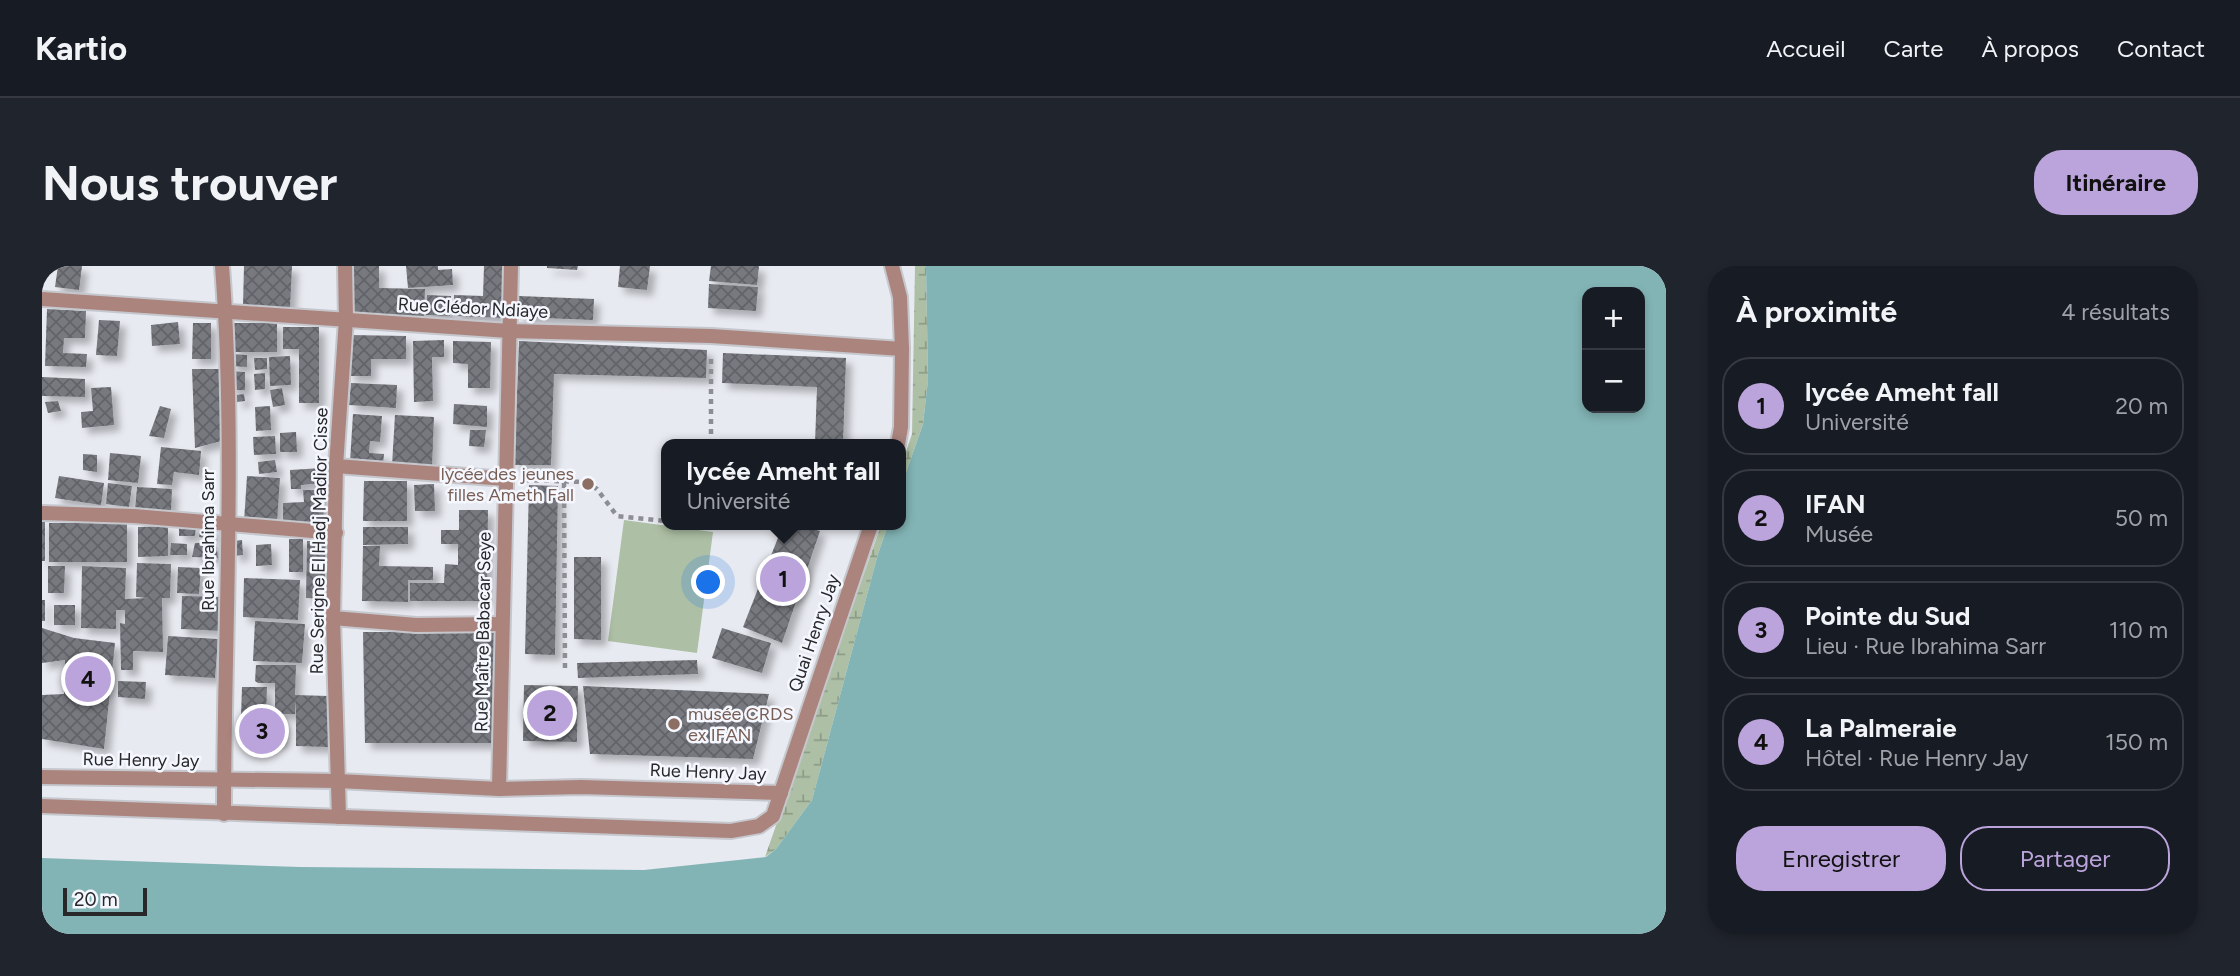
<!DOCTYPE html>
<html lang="fr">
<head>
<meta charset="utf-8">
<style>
  :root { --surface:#171b24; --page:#20242c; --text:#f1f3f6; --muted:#9ea1a6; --line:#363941; --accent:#bba4db }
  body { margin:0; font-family:Figtree,sans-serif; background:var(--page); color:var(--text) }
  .controls { position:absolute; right:21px; top:21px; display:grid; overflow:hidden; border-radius:14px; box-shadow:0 4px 10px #0003 }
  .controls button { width:63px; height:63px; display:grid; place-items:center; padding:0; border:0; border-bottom:2px solid var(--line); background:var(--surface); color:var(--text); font:35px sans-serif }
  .scale { position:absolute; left:21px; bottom:18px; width:84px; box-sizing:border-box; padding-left:7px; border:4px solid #28282b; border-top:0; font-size:19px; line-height:24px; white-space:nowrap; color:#28282b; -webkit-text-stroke:5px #f5f7ff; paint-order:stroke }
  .you { position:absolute; left:667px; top:317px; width:24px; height:24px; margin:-18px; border:5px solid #fff; border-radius:50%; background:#1a73e8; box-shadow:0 0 0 10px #1a73e833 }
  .badge { display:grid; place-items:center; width:46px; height:46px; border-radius:50%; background:var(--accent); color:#111; font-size:23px; font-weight:700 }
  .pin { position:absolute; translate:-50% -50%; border:4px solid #fff; box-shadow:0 2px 7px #0006 }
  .popup { position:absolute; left:619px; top:173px; width:245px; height:91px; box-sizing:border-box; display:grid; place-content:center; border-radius:14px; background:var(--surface); filter:drop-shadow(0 2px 5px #0005); font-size:23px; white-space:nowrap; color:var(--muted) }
  .popup b { font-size:26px; color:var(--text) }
  .popup::after { content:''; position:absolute; left:50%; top:100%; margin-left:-14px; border:14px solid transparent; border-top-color:var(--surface) }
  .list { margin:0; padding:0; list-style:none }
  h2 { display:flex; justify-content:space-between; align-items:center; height:91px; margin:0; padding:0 28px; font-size:30px }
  h2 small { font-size:23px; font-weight:400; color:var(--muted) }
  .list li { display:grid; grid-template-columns:46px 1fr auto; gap:21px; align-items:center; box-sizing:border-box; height:98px; margin:0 14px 14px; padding:0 14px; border:2px solid var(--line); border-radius:28px }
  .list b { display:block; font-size:26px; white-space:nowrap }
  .list p { margin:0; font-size:23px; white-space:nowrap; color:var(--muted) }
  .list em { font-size:23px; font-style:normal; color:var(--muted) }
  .actions { display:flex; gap:14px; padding:21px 28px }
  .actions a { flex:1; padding:16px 0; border:2px solid var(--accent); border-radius:28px; text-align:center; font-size:24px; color:var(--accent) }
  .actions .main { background:var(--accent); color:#111 }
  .map { position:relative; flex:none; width:1624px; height:668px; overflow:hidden; border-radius:28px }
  header { display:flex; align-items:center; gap:42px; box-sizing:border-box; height:98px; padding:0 35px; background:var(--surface); border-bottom:2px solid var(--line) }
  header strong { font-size:33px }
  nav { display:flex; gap:38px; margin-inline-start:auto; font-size:24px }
  .intro { display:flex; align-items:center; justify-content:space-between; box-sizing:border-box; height:168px; padding:0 42px }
  h1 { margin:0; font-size:49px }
  .button { padding:18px 32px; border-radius:28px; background:var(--accent); color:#111; font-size:24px; font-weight:700 }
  main { display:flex; gap:42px; padding:0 42px }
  aside { flex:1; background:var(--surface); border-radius:28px; box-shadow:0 4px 10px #0003 }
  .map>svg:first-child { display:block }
  .wetland { fill:url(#wetland-marsh) }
  .pitch { fill:#adc0a5 }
  .water { fill:#83b4b5; fill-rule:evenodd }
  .building { fill:url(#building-cross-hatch); filter:url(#shadow) }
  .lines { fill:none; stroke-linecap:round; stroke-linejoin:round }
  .street-casing { stroke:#c5c7cd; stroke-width:18 }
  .path { stroke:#8d8e93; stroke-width:4.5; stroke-dasharray:5 5; stroke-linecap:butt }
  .street { stroke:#ab847e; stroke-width:14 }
  .education-dot { fill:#8d6e63; stroke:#f5f7ff; stroke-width:2.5 }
  .labels { text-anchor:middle; stroke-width:5; stroke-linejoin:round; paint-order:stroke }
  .street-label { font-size:18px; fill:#28282b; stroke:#f5f7ff }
  .education-label { font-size:18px; fill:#785e54; stroke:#f5f7ff; text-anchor:end }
</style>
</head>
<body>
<header>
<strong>Kartio</strong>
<nav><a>Accueil</a><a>Carte</a><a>À propos</a><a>Contact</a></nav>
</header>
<div class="intro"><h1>Nous trouver</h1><a class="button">Itinéraire</a></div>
<main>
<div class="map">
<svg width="1624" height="668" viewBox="0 0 1624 668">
  <defs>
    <pattern id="wetland-marsh" width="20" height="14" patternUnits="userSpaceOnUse" patternTransform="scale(1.75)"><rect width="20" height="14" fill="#adc0a5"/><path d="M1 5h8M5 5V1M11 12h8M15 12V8" fill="none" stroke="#8d9c87"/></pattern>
    <pattern id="building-cross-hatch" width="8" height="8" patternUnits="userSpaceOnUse" patternTransform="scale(1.75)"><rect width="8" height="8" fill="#77797f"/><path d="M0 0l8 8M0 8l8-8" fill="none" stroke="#626368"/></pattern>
    <filter id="shadow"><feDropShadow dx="6" dy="6" stdDeviation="3.5" flood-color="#0004"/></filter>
  </defs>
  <rect width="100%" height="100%" fill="#e8eaf1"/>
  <g class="wetland">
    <path d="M873,0H884L886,114L881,158L858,224V203L870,168Z"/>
    <path d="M839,259H846L836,288L770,534L734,583L723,591Z"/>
  </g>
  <path class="pitch" d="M582,254L671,266L655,387L566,375Z"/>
  <path class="water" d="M884,0H1624V668H0V592L258,601L602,604L724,591L734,583L770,534L836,288L846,259H858V224L881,158L886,114ZM1545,26H1598V142H1545Z"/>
  <g class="building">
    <path d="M16,0H40L37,24L13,21Z"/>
    <path d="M202,0H250L248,42L201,40Z"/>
    <path d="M309,0H337V22L383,23L382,50L307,48Z"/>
    <path d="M364,0H396V4L410,3L411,19L366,22Z"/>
    <path d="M442,0H464L462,52L412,50V29L441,30Z"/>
    <path d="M505,0H536L535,4L505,2Z"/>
    <path d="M578,0H608L605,24L576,21Z"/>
    <path d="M669,0H717L715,19L667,15Z"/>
    <path d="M667,18L716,21L714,45L666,42Z"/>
    <path d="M385,29L409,30L408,50L384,49Z"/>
    <path d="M477,30L552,33L551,54L476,51Z"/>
    <path d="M5,43L44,45L43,72H22L21,87L45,88L44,101L3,100Z"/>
    <path d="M57,54L78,55L75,90L54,89Z"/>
    <path d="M136,56L138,78L110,80L109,59Z"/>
    <path d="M151,57H169V93H150Z"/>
    <rect x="191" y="57" width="44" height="29"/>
    <path d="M241,61H277V137H257V83H241Z"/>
    <path d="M308,69L364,70V93H329V110H307Z"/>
    <path d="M402,74V91H390L391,135L372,136L371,75Z"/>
    <path d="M411,75L449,76L448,122H426V98L411,97Z"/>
    <path d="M477,75L665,84L664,112L512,108L509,199H472Z"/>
    <path d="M681,87L804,92L801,178H773L775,121L680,117Z"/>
    <path d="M189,88L205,89V101L188,100Z"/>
    <path d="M248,90L249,119L228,120L227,91Z"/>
    <path d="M212,92H225V103L213,104Z"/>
    <path d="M150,103H177L183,174L153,182Z"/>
    <path d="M188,105L203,106V124H187Z"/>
    <path d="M223,107V123L213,124L212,108Z"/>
    <path d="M0,111L43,113V131L0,130Z"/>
    <path d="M309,117L355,119L354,142L307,139Z"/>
    <path d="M69,121L72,159L40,162L39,146L51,145L49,122Z"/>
    <path d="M240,122L243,139L231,141L228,124Z"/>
    <path d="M202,128L203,135L195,136L194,129Z"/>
    <path d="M16,135L19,145L6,147L3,136Z"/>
    <path d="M412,138L445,140V161L411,158Z"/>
    <path d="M118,140L129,143L122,172L107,170Z"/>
    <path d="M228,140L229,164L214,165L213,141Z"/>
    <path d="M311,148L340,150L338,176L328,175L327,187L342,188L341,199L308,196Z"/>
    <path d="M353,149L392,151L390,201L350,199Z"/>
    <path d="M428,164H444L442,181L427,180Z"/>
    <path d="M254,166L255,186H238V167Z"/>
    <path d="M233,170L234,188L212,189L211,171Z"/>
    <path d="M119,181L159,185L157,209L132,206L130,219L115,218Z"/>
    <path d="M68,187L99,190L96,217L66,214Z"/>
    <path d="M41,188L55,189V206L41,204Z"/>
    <path d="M233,194L235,206L217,208L216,196Z"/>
    <path d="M280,202L281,217L259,219V223H249L248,204Z"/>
    <path d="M17,210L62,217L59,239L13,232Z"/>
    <path d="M205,210L238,212L235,257L202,256Z"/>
    <path d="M322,215H365V255H321Z"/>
    <path d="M66,217L90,220L87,241L64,238Z"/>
    <path d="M392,218L393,245H373L372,219Z"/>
    <path d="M487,219L516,220L513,389L483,388Z"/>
    <path d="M95,221L130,223L129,245L93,243Z"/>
    <path d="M261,224H281L282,258H241V237L262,236Z"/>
    <path d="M417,244H446L445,335H368V317H402L403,298L416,299V278H399V264H417Z"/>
    <rect x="0" y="255" width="3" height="40"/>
    <rect x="7" y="257" width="78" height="39"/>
    <path d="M137,257L154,258L153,270H137Z"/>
    <path d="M741,259H758L778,265L740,377L701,361Z"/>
    <path d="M126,260V290L96,291V261Z"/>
    <path d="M159,260L173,262L171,273L157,271Z"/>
    <path d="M321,261H366V278L321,279Z"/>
    <rect x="247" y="273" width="14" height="33"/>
    <path d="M200,274L201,289L192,290L191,275Z"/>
    <path d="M265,275H287L285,333L264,332Z"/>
    <path d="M174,276L176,292L150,291L153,277Z"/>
    <path d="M129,277L145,278V289H128Z"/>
    <path d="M229,278L230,299L214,300V279Z"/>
    <path d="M321,280H338L337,300L391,301V314H366V336L320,335Z"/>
    <path d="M532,291H559V374L532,373Z"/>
    <path d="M95,297L129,298L128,332H120L121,386L91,385V404H79L78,357L83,358V344H74V363L39,362L40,300L84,302L83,333L106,332L94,331Z"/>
    <path d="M6,300H23L22,327H6Z"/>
    <path d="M136,301L159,302L157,328L135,327Z"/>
    <path d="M202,312L258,314L256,354L201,351Z"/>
    <path d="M140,330L182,331L180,365L139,363Z"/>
    <rect x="0" y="334" width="3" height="21"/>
    <rect x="12" y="339" width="21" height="20"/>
    <path d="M213,355L263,358L260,397L211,395Z"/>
    <path d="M0,362L32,372L73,377L62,483L0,473V429L22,428L23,394L0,397Z"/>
    <path d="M680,362L729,377L720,407L670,392Z"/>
    <path d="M321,366H455V477H323Z"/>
    <path d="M126,370L176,373L173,412L123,409Z"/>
    <path d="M655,394L656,408L536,412L535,397Z"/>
    <path d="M214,399H254L253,429L286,430V481L254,480V433L253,448H233V417H216L213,415Z"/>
    <path d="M76,415L104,416L103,433L76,431Z"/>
    <path d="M482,419L536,420L535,476L481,475Z"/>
    <path d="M541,420L727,428L711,493L548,488Z"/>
    <path d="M200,421H225L224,451L199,450Z"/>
    <path d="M200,454H241V476L200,475Z"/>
  </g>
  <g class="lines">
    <defs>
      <g id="street">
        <path d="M180,0C194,182 182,366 182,548"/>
        <path d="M850,0L858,31L860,83L859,161L856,178"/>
        <path d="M0,33L467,65L669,70L860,83"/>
        <path d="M294,200L464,213"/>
        <path d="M0,247L92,250L294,267"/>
        <path d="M291,352L374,359L460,358"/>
        <path d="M0,511L296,515L457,523L539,521L739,527"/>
        <path d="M457,523L469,0"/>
        <path d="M0,540L689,565L717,560L731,550L829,259"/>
        <path d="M297,551L291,352L294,200L304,53L303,0"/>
      </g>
    </defs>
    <use href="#street" class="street-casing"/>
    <g class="path">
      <path d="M669,178V88"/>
      <path d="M482,214L543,216L555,223L575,250L624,255"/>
      <path d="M522,217L523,405"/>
      <path d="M659,259H669"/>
    </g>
    <use href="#street" class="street"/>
  </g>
  <g class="education-dot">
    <circle cx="546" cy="218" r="7"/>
    <circle cx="632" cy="458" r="7"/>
  </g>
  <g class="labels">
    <g class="street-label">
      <text transform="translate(431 42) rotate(3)" y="6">Rue Clédor Ndiaye</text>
      <text transform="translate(166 274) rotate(-90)" y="6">Rue Ibrahima Sarr</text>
      <text transform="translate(277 275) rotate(-89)" y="6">Rue Serigne El Hadj Madior Cisse</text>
      <text transform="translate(441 366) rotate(-89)" y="6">Rue Maître Babacar Seye</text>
      <text transform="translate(772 367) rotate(-71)" y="6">Quai Henry Jay</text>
      <text transform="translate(99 494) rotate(1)" y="6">Rue Henry Jay</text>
      <text transform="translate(666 506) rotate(2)" y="6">Rue Henry Jay</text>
    </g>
    <g class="education-label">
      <text x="532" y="214">lycée des jeunes<tspan x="532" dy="21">filles Ameth Fall</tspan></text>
      <text x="646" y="454" text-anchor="start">musée CRDS<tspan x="646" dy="21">ex IFAN</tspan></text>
    </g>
  </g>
</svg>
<div class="controls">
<button>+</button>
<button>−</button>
</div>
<div class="scale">20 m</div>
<div class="you"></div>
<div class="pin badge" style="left:741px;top:313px">1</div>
<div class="popup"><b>lycée Ameht fall</b>Université</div>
<div class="pin badge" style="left:508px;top:447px">2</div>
<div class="pin badge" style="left:220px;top:465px">3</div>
<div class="pin badge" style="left:46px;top:413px">4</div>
</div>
<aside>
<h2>À proximité<small>4 résultats</small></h2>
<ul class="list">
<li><span class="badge">1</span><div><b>lycée Ameht fall</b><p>Université</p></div><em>20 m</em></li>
<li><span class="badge">2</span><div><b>IFAN</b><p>Musée</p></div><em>50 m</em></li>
<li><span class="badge">3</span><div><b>Pointe du Sud</b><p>Lieu · Rue Ibrahima Sarr</p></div><em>110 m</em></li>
<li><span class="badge">4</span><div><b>La Palmeraie</b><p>Hôtel · Rue Henry Jay</p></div><em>150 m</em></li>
</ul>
<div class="actions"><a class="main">Enregistrer</a><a>Partager</a></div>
</aside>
</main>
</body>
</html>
